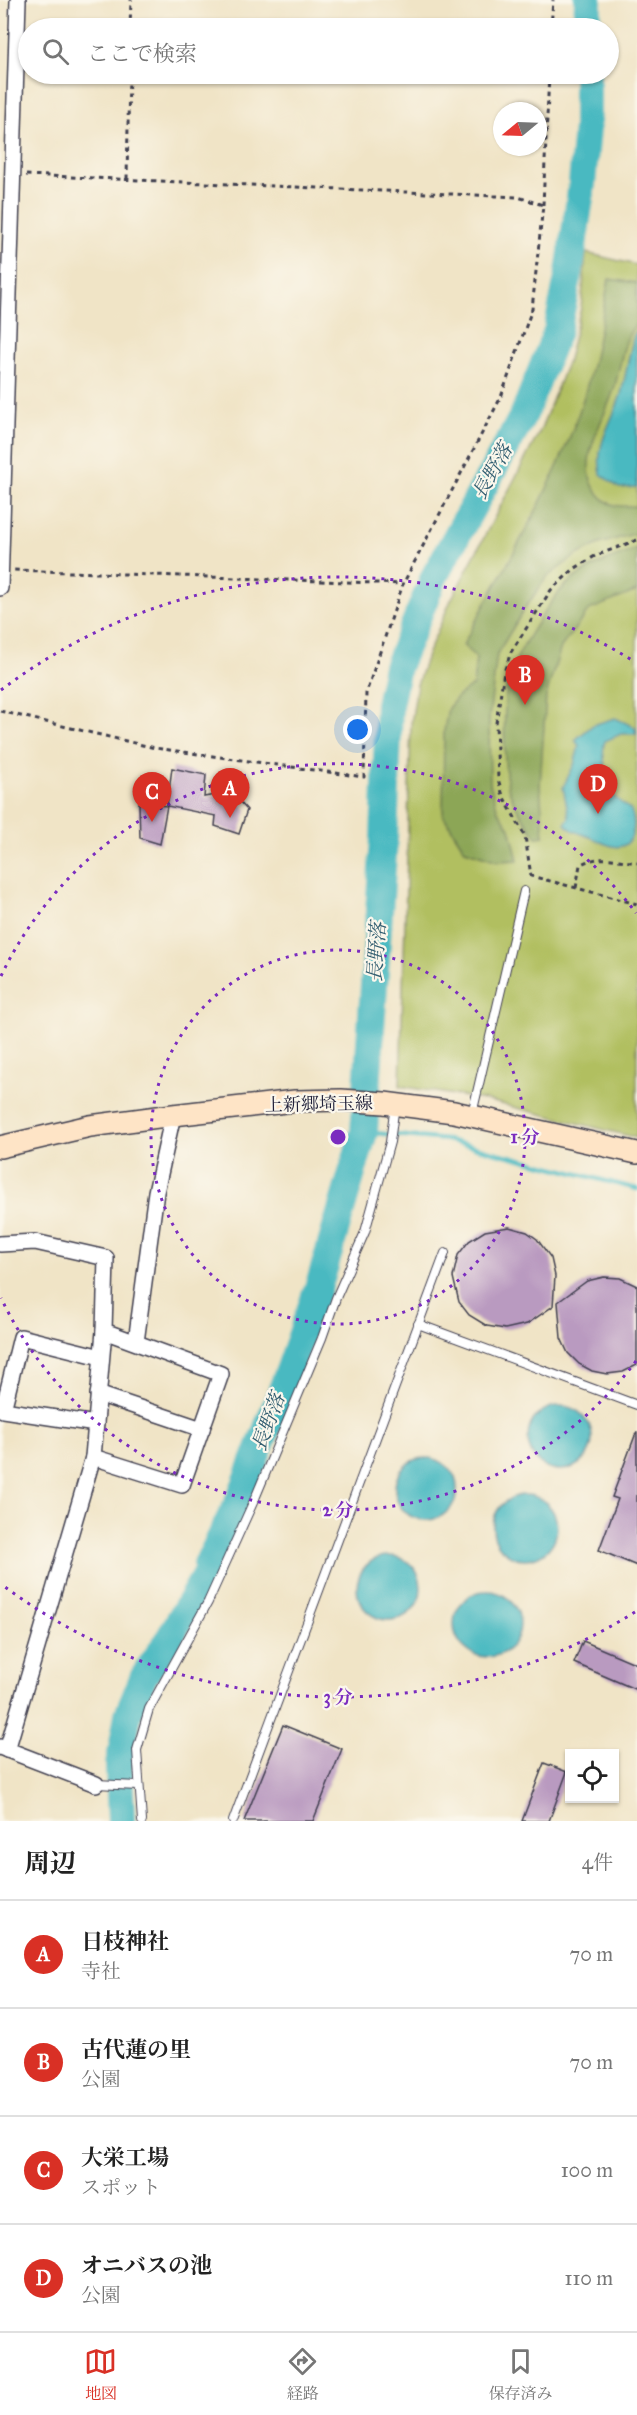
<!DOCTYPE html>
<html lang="ja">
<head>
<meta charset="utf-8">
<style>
  :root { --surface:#fff; --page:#f6f6f6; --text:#222; --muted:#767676; --line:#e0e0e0; --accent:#d93025 }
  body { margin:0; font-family:"IM FELL Great Primer","Noto Serif JP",serif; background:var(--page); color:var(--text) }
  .controls { position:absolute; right:18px; bottom:18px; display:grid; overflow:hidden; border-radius:0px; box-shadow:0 2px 4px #0004 }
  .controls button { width:54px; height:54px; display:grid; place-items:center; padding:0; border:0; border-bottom:2px solid var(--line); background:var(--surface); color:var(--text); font:30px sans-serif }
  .compass { position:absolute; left:493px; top:102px; width:54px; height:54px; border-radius:50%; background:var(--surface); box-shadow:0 2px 4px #0004; rotate:251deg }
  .you { position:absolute; left:358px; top:730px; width:21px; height:21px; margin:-15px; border:4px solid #fff; border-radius:50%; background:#1a73e8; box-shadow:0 0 0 9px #1a73e833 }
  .badge { display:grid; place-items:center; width:39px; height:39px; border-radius:50%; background:var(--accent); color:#fff; font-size:20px; font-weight:700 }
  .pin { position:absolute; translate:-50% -50px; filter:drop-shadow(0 2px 3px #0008) }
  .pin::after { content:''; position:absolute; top:32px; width:21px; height:18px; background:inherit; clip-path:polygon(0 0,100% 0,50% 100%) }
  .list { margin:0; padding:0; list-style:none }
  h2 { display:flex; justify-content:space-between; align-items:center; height:78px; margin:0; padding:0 24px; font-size:26px }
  h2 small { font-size:20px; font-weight:400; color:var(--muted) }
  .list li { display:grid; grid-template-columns:39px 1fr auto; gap:18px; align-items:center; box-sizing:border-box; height:108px; padding:0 24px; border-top:2px solid var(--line) }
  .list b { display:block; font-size:22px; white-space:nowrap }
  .list p { margin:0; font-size:20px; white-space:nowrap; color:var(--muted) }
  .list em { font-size:20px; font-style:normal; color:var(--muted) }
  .icon { flex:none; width:33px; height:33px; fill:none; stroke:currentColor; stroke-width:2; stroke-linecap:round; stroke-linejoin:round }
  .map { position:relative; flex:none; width:637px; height:1821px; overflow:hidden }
  .search { position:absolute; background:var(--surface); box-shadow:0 2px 4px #0004; left:18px; right:18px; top:18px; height:66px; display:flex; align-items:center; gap:15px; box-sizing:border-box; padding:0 21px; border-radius:33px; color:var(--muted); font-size:22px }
  .sheet { height:510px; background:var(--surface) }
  nav { display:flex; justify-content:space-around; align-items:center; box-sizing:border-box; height:84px; border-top:2px solid var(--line); background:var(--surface); font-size:16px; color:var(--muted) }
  nav a { display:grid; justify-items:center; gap:3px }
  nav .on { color:var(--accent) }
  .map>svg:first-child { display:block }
  .green { fill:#b1bf61; stroke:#6a704e; stroke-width:1.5 }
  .forest { fill:#8ca657; stroke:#576449; stroke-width:1.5 }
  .water { fill:#4ab9c1; stroke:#366e7e; stroke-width:1.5 }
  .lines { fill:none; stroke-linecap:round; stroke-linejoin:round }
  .stream { stroke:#4ab9c1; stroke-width:4.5 }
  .river { stroke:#4ab9c1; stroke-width:28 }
  .building { fill:#b99ac0 }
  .lane-casing { stroke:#413f50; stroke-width:10 }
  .street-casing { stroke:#413f50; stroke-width:18 }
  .secondary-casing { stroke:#413f50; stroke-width:24 }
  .path { stroke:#413f50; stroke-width:3; stroke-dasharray:4.5 4.5; stroke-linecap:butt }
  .lane { stroke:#fff; stroke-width:8 }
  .street { stroke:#fff; stroke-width:15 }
  .secondary { stroke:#fee4c6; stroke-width:21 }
  .ring { fill:none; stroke:#7b2cbf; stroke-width:3; stroke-dasharray:3 6 }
  .labels { text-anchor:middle; stroke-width:4.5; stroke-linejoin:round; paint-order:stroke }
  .street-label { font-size:18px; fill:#22223b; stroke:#fbf7ec }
  .water-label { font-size:20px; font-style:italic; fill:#325e71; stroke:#fbf7ec }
  .centre { fill:#7b2cbf; stroke:#fbf7ec; stroke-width:3 }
  .ring-label { font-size:18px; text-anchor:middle; font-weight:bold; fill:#7b2cbf; stroke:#fbf7ec; stroke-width:4.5; stroke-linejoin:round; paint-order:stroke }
</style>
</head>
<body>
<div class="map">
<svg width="637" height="1821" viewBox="0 0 637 1821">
  <rect width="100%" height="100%" fill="#fbf7ec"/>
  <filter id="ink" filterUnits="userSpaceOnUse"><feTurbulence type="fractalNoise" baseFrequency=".0167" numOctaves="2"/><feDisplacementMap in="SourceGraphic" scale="12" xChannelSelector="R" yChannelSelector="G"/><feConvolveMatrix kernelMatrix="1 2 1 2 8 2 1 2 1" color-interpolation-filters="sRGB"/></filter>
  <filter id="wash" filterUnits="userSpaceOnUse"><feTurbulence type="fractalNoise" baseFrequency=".008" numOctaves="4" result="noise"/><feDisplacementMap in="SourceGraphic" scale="24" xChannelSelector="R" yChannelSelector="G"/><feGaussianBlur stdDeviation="1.35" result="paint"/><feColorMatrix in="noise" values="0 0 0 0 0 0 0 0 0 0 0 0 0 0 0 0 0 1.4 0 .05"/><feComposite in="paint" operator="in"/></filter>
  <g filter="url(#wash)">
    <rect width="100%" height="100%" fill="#f0e4c6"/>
    <path class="green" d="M586,253L637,265V1138L485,1100L400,1086L411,724L417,685L427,655L451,600L541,429L567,363L581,308Z"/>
    <g class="forest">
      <path d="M609,279L637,283V323C621,340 621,370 613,392C603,422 575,463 597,492C608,507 619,507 637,506V533L599,544L577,555L547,577L525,608L497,654L489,718L490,784L498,811L510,828L518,860L498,861L465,850L443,815L444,731L448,708L459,695L473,685L476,658L463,645C502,571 547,500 576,421C593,374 600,327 609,279Z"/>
      <path d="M637,549V591L589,610L561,647L546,696L540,785L544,836L537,837C526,823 515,808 509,790C503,773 503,693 509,676C518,651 544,610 561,590C581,568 611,559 637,549Z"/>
    </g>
    <g class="water">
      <path d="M637,331V487L619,488L601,474C594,445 613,421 621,394C626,374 629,355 634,335Z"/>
      <path d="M615,718L635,727L636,734H621L605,741C601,751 605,758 605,769C605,769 604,778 604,778C604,793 621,802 631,810C637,825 634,851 612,846C604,844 597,840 590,837C580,833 572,832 565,824L569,817L563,787L574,765L579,746L575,740L593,725Z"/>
      <circle cx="560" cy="1438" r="32"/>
      <circle cx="426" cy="1489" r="31"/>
      <circle cx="525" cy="1527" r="32"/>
      <circle cx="389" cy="1588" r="32"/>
      <circle cx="487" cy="1624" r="33"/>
    </g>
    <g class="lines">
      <path class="stream" d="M364,1132L447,1140L637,1189"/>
      <g class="river">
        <path d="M587,28L588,0"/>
        <path d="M121,1821L119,1765L128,1715L143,1678L170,1637L207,1572V1565L240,1498L289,1371L321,1279L364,1132L384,839L389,705L397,667L434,577L524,414L557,331L569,273L582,184L587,128V74"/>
      </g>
    </g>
    <g id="blocks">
      <g class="building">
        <path d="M172,768L206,775L204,797L231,792L247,810L239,834L215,826L216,816L167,806Z"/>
        <path d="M139,803L167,806L160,844L140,838Z"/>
        <path d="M509,1227L527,1232L537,1239L551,1258L555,1276L553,1306L527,1324L505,1329L487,1326L469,1315L459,1302L453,1277L458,1255L469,1241L485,1231Z"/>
        <path d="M604,1277L620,1278L637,1286V1365L623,1372L607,1374L592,1371L579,1364L568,1353L561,1338L558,1302L587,1281Z"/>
        <path d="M636,1433H637V1566L599,1550L618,1499L612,1497Z"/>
        <path d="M583,1641L637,1664V1690L574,1663Z"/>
        <path d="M283,1725L342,1749L313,1821H244Z"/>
        <path d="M544,1763L567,1772L549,1821H522Z"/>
      </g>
    </g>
  </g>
  <g filter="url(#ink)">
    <use href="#blocks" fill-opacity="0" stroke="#413f50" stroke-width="1.5"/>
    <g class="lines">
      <defs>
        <g id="lane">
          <path d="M472,1114L524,891"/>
          <path d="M418,1324L637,1405"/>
          <path d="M96,1784L138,1786"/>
          <path d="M142,1821L137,1750L149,1709L208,1602L256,1496L322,1338L336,1298L365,1232L390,1142L395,1105"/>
          <path d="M233,1821L445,1253"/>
        </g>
        <g id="street">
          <path d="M0,588L18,0"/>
          <path d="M0,1244L35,1242L106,1258L104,1331L221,1374L182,1485L93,1457"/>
          <path d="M136,1342L156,1192L173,1115"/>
          <path d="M98,1394L202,1429"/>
          <path d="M96,1424L3,1410L21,1337L101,1357"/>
          <path d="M0,1747L96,1784"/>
          <path d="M7,1750L93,1457L104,1331"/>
        </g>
        <path id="secondary" d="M0,1147L90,1126L173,1115L295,1101L341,1100L384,1103L454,1112L637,1153"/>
      </defs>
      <use href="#lane" class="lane-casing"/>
      <use href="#street" class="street-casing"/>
      <use href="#secondary" class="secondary-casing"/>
      <g class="path">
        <path d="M130,28L131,0"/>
        <path d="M551,28L553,0"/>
        <path d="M26,175L518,197L543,205L532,309L501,397L403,584"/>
        <path d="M127,179L129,74"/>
        <path d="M543,205L549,74"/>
        <path d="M637,540L595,556L574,569L551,590L511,652L504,672L496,723L498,779L503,796L525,836L531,876L637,904"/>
        <path d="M0,711L155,748L364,777L366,693L403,584L14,570"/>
        <path d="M576,888L580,865C598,854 617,860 637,863"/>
      </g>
      <use href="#lane" class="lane"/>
      <use href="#street" class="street"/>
      <use href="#secondary" class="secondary"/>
    </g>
  </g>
  <g class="ring">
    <circle cx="338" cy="1137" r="187"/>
    <path d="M636 1361A373 373 0 0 1 1 1298M1 976A373 373 0 0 1 636 913"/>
    <path d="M635 1612A560 560 0 0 1 1 1584M1 690A560 560 0 0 1 635 662"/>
  </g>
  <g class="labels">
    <g class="street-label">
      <text transform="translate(319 1104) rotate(-1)" y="6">上新郷埼玉線</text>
    </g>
    <g class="water-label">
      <text transform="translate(492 471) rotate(-61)" y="7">長野落</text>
      <text transform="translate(376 952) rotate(-86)" y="7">長野落</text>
      <text transform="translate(268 1422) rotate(-70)" y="7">長野落</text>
    </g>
  </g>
  <circle cx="338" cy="1137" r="9" class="centre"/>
  <g class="ring-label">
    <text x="525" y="1143">1 分</text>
    <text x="338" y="1516">2 分</text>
    <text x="338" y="1703">3 分</text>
  </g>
</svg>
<div class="controls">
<button><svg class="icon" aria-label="locate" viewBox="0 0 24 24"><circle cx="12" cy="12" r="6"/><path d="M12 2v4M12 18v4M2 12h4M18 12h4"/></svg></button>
</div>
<svg class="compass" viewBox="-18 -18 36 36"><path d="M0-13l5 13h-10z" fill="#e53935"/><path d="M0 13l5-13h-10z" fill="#767676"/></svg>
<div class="you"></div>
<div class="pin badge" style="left:230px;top:818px">A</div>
<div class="pin badge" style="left:525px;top:705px">B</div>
<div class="pin badge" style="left:152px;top:822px">C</div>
<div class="pin badge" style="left:598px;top:814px">D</div>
<div class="search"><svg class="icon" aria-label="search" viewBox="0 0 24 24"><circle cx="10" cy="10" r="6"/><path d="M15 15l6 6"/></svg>ここで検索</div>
</div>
<section class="sheet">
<h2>周辺<small>4件</small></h2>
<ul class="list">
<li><span class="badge">A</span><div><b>日枝神社</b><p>寺社</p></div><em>70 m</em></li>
<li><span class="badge">B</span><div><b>古代蓮の里</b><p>公園</p></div><em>70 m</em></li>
<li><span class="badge">C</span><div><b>大栄工場</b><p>スポット</p></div><em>100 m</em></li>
<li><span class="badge">D</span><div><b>オニバスの池</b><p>公園</p></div><em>110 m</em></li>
</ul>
</section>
<nav>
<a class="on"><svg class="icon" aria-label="map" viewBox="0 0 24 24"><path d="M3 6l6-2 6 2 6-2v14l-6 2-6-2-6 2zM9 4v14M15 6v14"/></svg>地図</a>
<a><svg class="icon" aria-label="directions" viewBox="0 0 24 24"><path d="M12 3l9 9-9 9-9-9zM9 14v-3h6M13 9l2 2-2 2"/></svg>経路</a>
<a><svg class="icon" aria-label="saved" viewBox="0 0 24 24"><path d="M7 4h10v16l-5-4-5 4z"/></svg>保存済み</a>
</nav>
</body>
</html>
